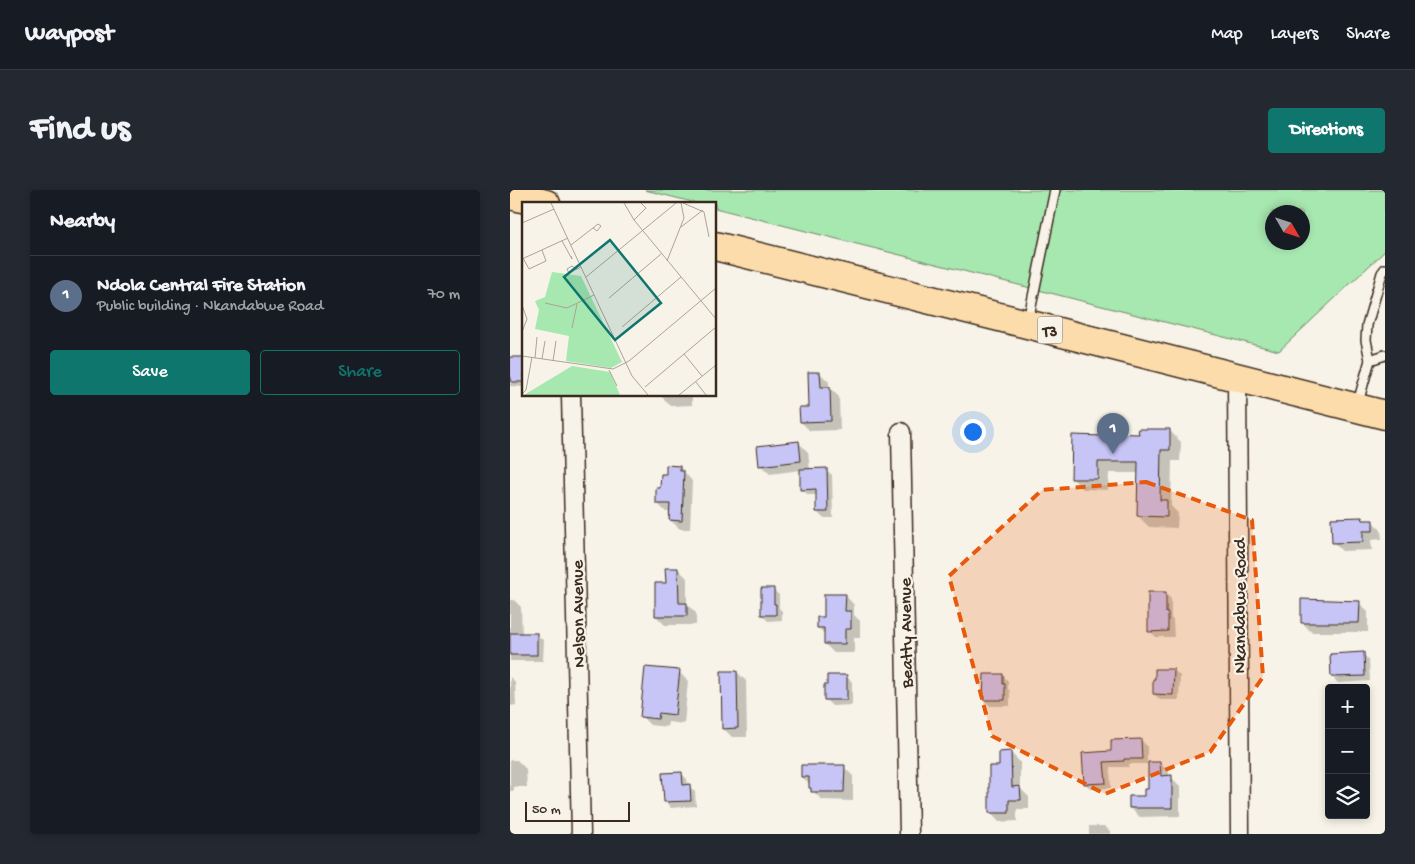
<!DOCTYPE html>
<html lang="en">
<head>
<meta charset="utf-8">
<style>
  :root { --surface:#171b24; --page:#242831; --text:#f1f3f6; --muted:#9ea1a6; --line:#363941; --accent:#0f766e }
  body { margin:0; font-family:"Gochi Hand",sans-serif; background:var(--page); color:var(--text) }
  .controls { position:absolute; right:15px; bottom:15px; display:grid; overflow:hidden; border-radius:5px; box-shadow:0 2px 8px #0003 }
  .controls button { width:45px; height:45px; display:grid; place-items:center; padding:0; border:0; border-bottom:1px solid var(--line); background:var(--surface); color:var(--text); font:25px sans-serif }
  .compass { position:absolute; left:755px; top:15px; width:45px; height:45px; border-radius:50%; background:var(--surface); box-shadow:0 2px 8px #0003; rotate:129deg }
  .scale { position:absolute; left:15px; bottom:12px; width:105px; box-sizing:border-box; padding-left:5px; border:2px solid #3b2a1e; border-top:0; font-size:14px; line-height:18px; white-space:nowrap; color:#3b2a1e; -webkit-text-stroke:4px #f7f3e8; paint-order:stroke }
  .you { position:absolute; left:462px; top:241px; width:18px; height:18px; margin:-12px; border:4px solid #fff; border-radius:50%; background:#1a73e8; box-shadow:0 0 0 8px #1a73e833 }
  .badge { display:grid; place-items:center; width:32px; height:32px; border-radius:50%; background:var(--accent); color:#fff; font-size:16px; font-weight:700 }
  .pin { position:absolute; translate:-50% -41px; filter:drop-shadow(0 1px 2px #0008) }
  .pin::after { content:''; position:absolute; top:26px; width:18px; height:15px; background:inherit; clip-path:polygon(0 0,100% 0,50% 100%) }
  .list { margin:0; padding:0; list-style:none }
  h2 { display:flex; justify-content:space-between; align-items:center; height:65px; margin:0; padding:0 20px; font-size:21px }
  h2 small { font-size:16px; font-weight:400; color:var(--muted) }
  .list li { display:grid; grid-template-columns:32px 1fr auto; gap:15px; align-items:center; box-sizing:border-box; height:80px; padding:0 20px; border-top:1px solid var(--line) }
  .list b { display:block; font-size:19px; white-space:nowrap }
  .list p { margin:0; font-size:16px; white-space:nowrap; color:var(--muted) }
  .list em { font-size:16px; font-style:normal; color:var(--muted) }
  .actions { display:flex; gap:10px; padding:15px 20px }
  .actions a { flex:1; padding:11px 0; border:1px solid var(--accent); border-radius:5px; text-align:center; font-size:18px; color:var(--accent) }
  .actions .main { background:var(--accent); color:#fff }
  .icon { flex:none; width:28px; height:28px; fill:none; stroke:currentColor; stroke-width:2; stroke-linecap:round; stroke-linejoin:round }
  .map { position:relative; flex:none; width:875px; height:644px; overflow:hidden; border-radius:5px }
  header { display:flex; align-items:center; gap:30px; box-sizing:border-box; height:70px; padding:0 25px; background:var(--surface); border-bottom:1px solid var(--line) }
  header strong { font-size:24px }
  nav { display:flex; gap:28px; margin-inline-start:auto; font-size:18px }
  .intro { display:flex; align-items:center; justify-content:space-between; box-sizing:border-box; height:120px; padding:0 30px }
  h1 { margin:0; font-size:35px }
  .button { padding:12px 22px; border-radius:5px; background:var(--accent); color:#fff; font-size:18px; font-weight:700 }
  main { display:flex; gap:30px; padding:0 30px }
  aside { flex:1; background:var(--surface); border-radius:5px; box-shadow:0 2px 8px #0003 }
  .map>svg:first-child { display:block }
  .green { fill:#a7e7b0; stroke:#718867; fill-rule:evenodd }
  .shadow { fill:#0003 }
  .building { fill:#c7c4f6; stroke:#3b2a1e }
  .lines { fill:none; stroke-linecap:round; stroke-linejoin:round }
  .service-casing { stroke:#3b2a1e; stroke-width:12 }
  .minor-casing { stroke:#3b2a1e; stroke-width:21 }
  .trunk-casing { stroke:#3b2a1e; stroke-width:31 }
  .service { stroke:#f7f3e8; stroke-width:9 }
  .minor { stroke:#f7f3e8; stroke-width:18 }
  .trunk { stroke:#fddcac; stroke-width:28 }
  .marked { fill:#e8590c; fill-opacity:0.2; stroke:#e8590c; stroke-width:4; stroke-dasharray:10 6; stroke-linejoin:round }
  .labels { text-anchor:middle; stroke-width:4.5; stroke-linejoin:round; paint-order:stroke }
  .shield { fill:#f7f3e8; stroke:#73665b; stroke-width:1 }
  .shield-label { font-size:16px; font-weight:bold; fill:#3b2a1e }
  .street-label { font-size:18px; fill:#3b2a1e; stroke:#f7f3e8 }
  .inset-road { fill:none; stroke:#aca397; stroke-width:1 }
  .view { fill:#0f766e; fill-opacity:0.15; stroke:#0f766e; stroke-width:2.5 }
  .inset-edge { fill:none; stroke:#3b2a1e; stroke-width:2.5 }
</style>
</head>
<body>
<header>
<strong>Waypost</strong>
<nav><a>Map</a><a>Layers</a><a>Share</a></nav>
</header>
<div class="intro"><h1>Find us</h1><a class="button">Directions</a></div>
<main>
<aside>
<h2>Nearby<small></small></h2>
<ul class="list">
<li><span class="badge" style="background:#5c6f8a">1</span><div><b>Ndola Central Fire Station</b><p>Public building · Nkandabwe Road</p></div><em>70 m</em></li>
</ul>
<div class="actions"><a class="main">Save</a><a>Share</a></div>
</aside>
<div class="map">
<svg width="875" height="644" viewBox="0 0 875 644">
  <rect width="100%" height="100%" fill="#f7f3e8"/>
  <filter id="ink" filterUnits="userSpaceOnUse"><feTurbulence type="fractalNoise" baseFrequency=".02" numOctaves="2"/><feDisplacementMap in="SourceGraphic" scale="10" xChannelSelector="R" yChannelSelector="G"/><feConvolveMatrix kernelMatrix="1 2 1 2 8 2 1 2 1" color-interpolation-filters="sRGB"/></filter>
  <g filter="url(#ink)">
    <path class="green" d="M135,0H875V61L769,161L205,18V14H190ZM762,22H792V52H762Z"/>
    <g class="shadow">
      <path d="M0,169H14V197L0,196Z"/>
      <path d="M310,183L319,192V197L329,207L330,240L300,241L291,232L300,218Z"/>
      <path d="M150,205H182V215L161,216Z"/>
      <path d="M659,240L671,252L670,271H662L661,316L668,323L667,338L639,337L628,326L629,283H599L598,300L573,299L562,288L596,247L630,245Z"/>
      <path d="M289,253L298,262L300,280H316L322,285L323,328H313L307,322V305H298L292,299L291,280L260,284L250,275Z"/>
      <path d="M170,277L182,291L180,339H170L160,330L161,322H156L147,313L157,285Z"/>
      <path d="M852,328L855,331H862L871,340L872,349L861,350L862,360L832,361L823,352Z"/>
      <path d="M168,379L177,388V414L186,423V435H155L146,426L157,394Z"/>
      <path d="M263,399L269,405V418L272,421V430L258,431L252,425Z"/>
      <path d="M655,403L661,409V428L663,430L664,447H646L640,441Z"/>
      <path d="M335,405L344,415V425L350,431V448H344V463H324L315,454V445L308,437Z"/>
      <path d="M0,410H4L11,417L12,444H26L34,451L33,471H0Z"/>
      <path d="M849,413L858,422V442H801L792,432Z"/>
      <path d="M853,464L859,470L860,491L828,493L822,487Z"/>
      <path d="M664,480L670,486L669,510H650L644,504Z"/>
      <path d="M169,482L178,491L174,534L158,532L157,537L140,535L131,526Z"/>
      <path d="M227,482L236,491L237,547H222L213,538Z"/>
      <path d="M493,485L498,491V499L500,501V516H480L474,510Z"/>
      <path d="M336,486L342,492V515L322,516L316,510Z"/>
      <path d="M0,487L5,492L6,515L0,516Z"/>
      <path d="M631,550L637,556V573H650L659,582V587H661L670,596V626L630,627L620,618L635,608L639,600V574H619V577H600L601,598L581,599L575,593L602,562Z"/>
      <path d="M501,563L510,572V598L519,607V619H507V631L489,632L480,622L490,577Z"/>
      <path d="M0,570H7L16,579L17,597H4V601H0Z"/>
      <path d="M334,577L343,586V611L312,610L303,601L300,595L292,587Z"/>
      <path d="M171,583L177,589L178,596H179L185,602L186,616L161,618L156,612Z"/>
      <path d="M579,636H594L600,641V644H579Z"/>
    </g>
    <g class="building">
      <path d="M0,167H14V192H2L0,185Z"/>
      <path d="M298,182H310L311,197H320L321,231L290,232L289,217H299Z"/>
      <path d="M628,239H660V260H651L650,310H657V327L627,326L628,272H588V289H561L562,245L594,246V243L629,244Z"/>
      <path d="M289,251L291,271L249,276L247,256Z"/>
      <path d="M156,275L170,276V281H174L172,331L159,330L160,314H146V298H150L151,284H156Z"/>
      <path d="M317,278L318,322H306V299L290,300V279Z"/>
      <path d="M852,327L853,330H863V341H853V352L822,353L821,328Z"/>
      <path d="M155,378H168L169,413H177V426H145V393H156Z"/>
      <path d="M251,398H264V414H266V425H251Z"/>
      <path d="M638,402H656V423H658V441L638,442Z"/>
      <path d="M314,404H336L335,421H341V439H335V454H314V438H307V427H314Z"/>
      <path d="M791,409L850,411L849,433H791Z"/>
      <rect x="0" y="443" width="27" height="22"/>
      <path d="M854,462L855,486L821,487L820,464Z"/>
      <path d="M135,477L170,480L165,525L149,523L148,529L130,527Z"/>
      <path d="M645,479H664L663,505L643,504V489H645Z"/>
      <path d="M211,481H227L228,538L212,539Z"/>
      <path d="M474,484H493V494H495V510H473Z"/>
      <path d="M317,485H337V510H314V495H317Z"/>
      <path d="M631,549L632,569H614V571L594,572L596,593L574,594L572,563L601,561V550Z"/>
      <path d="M501,561L502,597L510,596L511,610H499V623H479V576H489V562Z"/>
      <path d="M638,572H650L651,586L662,585V618H619V606H634V599H638Z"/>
      <path d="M291,575H335L334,602H301V598H299V587H291Z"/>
      <path d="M172,582L173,595L180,594L181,611L154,612L152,583Z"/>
    </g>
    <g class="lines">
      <defs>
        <g id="service">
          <path d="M518,131L545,0"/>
          <path d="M860,170L875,165"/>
          <path d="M847,216L860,170L856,150L857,135L872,83L875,79"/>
        </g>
        <g id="minor">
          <path d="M727,188L730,644"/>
          <path d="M61,205L71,644"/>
          <path d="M391,242L399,644"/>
        </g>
        <g id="trunk">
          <path d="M0,5L36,14"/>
          <path d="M205,56L517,134L875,225"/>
        </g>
      </defs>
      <use href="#service" class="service-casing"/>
      <use href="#minor" class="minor-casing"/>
      <use href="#trunk" class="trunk-casing"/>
      <use href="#service" class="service"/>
      <use href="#minor" class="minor"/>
      <use href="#trunk" class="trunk"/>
    </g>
  </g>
  <path class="marked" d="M636,292L742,330L753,487L700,562L595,604L482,546L439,386L532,300Z"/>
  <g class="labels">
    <rect class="shield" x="527.5" y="126.5" width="25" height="27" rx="4"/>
    <g class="shield-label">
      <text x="540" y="146">T3</text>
    </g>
    <g class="street-label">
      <text transform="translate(729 416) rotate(-90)" y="6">Nkandabwe Road</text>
      <text transform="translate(67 424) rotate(-91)" y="6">Nelson Avenue</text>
      <text transform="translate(395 443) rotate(-91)" y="6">Beatty Avenue</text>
    </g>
  </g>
  <g transform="translate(12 12)">
    <rect width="194" height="194" fill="#f7f3e8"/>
    <path d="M30,70L59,74L100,160L89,166L44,159L47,134L13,127L17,108L13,99L23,95ZM50,164L88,170L98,193H2Z" fill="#a7e7b0"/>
    <path class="inset-road" d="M29,1L110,174L126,193M102,1L112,18L194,117M161,1L182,10L187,35M112,18L124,6L119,1M0,21L32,7M159,25L181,8M40,39L50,57L49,54M49,43L76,22L79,24L75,29L71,26M1,56L7,67L24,59L20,48M0,57L46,36M145,59L162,16L159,1M55,67L50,64L45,67L47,71L59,65M64,75L154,1M87,96L139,52M23,101L45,106L72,93M0,103L5,117L0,130M100,125L159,75M50,126L55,102M162,152L180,174M0,154L91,167L107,159L194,86M13,156L15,135M20,157L23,139M31,159L34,139M87,168L95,184M174,180L184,193M123,185L194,125M0,192L4,188L10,155M157,193L194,163"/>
    <path class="view" d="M88,38L139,101L93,138L42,75Z"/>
    <rect width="194" height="194" class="inset-edge"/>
  </g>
</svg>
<div class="controls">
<button>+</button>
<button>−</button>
<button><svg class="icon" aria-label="layers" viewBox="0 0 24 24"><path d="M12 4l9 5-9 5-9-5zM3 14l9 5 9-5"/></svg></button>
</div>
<svg class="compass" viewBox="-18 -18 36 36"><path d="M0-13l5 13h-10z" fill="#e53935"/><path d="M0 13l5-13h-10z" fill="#9ea1a6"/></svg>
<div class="scale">50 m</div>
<div class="you"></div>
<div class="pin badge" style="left:603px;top:264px;background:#5c6f8a">1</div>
</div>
</main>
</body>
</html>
